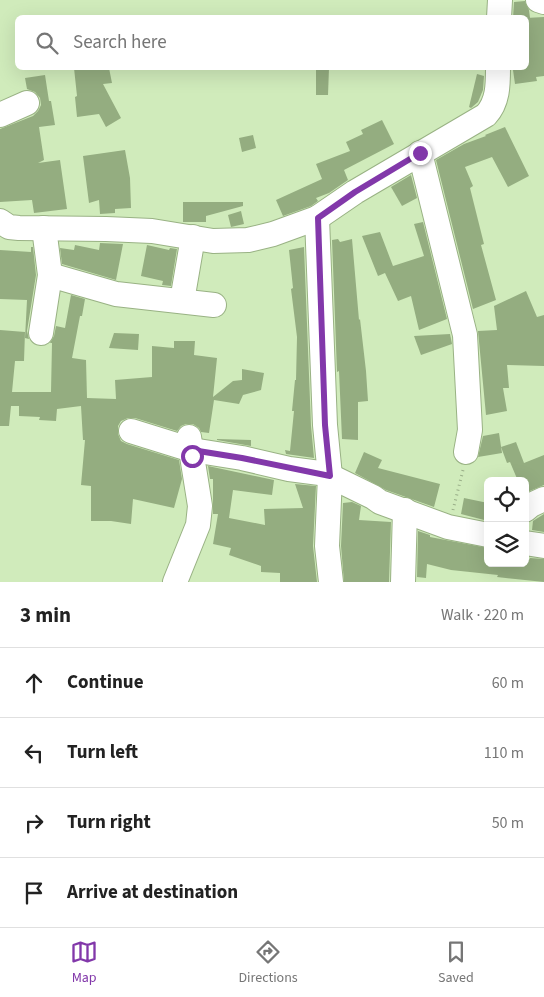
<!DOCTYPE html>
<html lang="en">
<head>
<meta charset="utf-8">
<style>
  :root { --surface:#fff; --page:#f2f2f2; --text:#222; --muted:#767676; --line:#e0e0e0; --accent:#8238aa }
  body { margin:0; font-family:"Source Sans 3",sans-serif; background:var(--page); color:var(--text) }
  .controls { position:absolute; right:15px; bottom:15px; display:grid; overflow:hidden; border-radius:8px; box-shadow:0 5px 20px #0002 }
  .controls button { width:45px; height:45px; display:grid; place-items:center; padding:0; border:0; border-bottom:1px solid var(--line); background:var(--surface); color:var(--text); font:25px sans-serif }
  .stop { position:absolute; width:15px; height:15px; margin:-11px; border:4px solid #8238aa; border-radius:50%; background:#fff }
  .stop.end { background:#8238aa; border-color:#fff; box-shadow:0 1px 5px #0008 }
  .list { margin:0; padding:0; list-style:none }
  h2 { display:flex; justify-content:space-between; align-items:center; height:65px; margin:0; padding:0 20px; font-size:21px }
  h2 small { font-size:16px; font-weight:400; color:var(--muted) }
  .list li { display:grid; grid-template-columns:32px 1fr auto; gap:15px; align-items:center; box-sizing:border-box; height:70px; padding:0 20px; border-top:1px solid var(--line) }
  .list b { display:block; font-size:19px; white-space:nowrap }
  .list em { font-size:16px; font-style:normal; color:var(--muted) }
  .icon { flex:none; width:28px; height:28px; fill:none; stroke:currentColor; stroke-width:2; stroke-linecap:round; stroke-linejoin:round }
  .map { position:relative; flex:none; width:544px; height:582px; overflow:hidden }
  .search { position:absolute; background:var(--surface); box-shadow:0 5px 20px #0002; left:15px; right:15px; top:15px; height:55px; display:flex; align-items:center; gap:12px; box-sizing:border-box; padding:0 18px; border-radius:8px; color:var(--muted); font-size:19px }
  .sheet { height:345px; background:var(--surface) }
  nav { display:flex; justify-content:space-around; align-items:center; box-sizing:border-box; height:70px; border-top:1px solid var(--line); background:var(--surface); font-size:14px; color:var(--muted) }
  nav a { display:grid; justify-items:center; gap:2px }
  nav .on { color:var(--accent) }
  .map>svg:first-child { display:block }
  .building { fill:#94ad80 }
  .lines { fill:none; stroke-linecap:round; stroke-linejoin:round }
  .minor-casing { stroke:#99b284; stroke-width:26 }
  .path { stroke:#99ae88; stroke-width:3; stroke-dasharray:1 4; stroke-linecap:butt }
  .minor { stroke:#fff; stroke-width:24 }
  .route { stroke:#8238aa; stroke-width:6 }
</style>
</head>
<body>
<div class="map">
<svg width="544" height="582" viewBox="0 0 544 582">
  <rect width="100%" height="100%" fill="#d0ebbb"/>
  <g class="building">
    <path d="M525,1L529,10L530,18H513L514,2Z"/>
    <path d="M544,17V76L536,77L537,81L515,84L513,70L526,69V18Z"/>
    <path d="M74,68H109L112,83L103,84L121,118L106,127L99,114L77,117L75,97L77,96Z"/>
    <path d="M316,68H329L328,95H316Z"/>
    <path d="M477,74L484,76L483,90L478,102L471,108L469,107Z"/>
    <path d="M45,75L49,101H51L55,125L39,127L44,160L38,163L60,160L67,209L34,213L32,200L0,202V129L33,116L38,111L41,105L40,98L35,92L27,89L25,78Z"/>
    <path d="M382,120L394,144L344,170L348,180L329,193L316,198L318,201L311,206L283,216L276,200L322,179L316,164L350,151L346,142L363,134L361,130Z"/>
    <path d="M505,127L529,176L508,187L492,157L465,167L473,186L470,188L484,244L481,245L496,300L473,309L436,160L464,144L486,136L485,135Z"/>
    <path d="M253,135L256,148L242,152L239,138Z"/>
    <path d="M125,150L130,178L131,208L115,209V213L100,214L99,200L89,203L83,156Z"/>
    <path d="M411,175L417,198L402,206L391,187Z"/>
    <path d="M183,202H243V206L206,216V222H183Z"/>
    <path d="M241,211L244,224L231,227L228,215Z"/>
    <path d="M423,222L447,319L419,330L411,296L398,301L385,273L378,276L362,236L380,232L393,266L424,256L414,224Z"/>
    <path d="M338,239L340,242L352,239L359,320L360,319L366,371L368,401L358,402V440L342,439L339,371L337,372L332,240Z"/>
    <path d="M100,243L123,244L116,280L62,264L60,248L74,250L75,245L99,250Z"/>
    <path d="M147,245L169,250L170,248L177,249L171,286L162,285L163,281L141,276Z"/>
    <path d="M31,247H33L36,275L27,331L29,339L25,338L27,300L0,299V250L31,252Z"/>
    <path d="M304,247L311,426L314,458L286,454L285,450L290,451L294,411H292L295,380H296L297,337L291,289L293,288L289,250Z"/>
    <path d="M526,291L537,317L544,315V366L507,365L509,388H503L507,411L486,415L478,331L497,330L494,306Z"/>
    <path d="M71,295L85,299L82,316H80L72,358L86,360L87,398L116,399L115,380L152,377V346L174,348V341H195L194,355L217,358L213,397L233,381L242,380V369L264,373L261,390L243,395L239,404L214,400L209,433L201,432L199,428L193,424H186L181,426L177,431L135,418H128L121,421L118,426V434L121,441L127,444L179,460L182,479L174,508L133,499L131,524L111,521H91V486L81,485L85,440H83L81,406L57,409L56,421L39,420L40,417L19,416V406H11L9,426H0V330L25,332L24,361H15L12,392H51L52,343H50L54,336L56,326L65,328Z"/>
    <path d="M114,333L139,334L138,350L109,348Z"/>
    <path d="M450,334L452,344L421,355L414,336Z"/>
    <path d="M499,433L502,453L478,457L483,436Z"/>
    <path d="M217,439L251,440V446L217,440Z"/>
    <path d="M516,442L524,463L544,455V485L525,493V481H518L510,462L507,463L501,447Z"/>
    <path d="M364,452L382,460L378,468L440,484L434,507L386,490L355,473Z"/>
    <path d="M208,466L274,480L272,495L233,490L229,518L265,525L264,509L303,508L295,484L316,486L313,546L317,582H280V573L261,572V566L229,555L231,548L213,544L218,514H213V479H210Z"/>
    <path d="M464,498L488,503V521L461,514Z"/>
    <path d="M352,502L361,506L359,520L391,522L389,582H344L341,546L343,503Z"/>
    <path d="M544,514V532L532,530L533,521Z"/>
    <path d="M418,531L430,535V537L488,548V563H525V559L529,560L530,558L544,559V582L497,577L498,575L451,570L427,564L426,578L417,577Z"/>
  </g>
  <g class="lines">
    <defs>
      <g id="minor">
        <path d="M538,0L544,2"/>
        <path d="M499,18L500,0"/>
        <path d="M0,115L27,103"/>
        <path d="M420,153L465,335L470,430L466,452"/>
        <path d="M317,218L325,425L330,476L327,546L331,582"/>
        <path d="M0,221L9,227L19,228L106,229L152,231L213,241L248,240L273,234L317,218L355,192L486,115C498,102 498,85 498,68"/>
        <path d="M50,275L116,294L214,305"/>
        <path d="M182,301L193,237"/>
        <path d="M41,333L50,275L44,228"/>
        <path d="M131,431L192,450L242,458L289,469L320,473L330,476L373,497L380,502L448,527L488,535"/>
        <path d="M525,510L531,505L544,499"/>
        <path d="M525,543L544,546"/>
        <path d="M175,582L198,525L200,506L189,437"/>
        <path d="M403,582L405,510"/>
      </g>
    </defs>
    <use href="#minor" class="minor-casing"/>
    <path class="path" d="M453,510L463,470"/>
    <use href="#minor" class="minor"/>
  </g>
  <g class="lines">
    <path class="route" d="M192,456V450L242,458L330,476L325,425L318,218L355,192L420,153"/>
  </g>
</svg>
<div class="controls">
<button><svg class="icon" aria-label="locate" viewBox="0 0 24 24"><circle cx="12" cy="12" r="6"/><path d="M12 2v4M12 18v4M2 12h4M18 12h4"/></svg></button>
<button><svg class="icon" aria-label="layers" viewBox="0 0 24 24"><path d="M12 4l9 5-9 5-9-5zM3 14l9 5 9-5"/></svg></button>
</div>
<div class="stop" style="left:192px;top:456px"></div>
<div class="stop end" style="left:420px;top:153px"></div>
<div class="search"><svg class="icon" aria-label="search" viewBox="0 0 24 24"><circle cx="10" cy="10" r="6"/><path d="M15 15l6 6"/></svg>Search here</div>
</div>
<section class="sheet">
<h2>3 min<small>Walk · 220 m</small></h2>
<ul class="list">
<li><svg class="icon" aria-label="ahead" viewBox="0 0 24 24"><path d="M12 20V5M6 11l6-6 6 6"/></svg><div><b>Continue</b></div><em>60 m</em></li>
<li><svg class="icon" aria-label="left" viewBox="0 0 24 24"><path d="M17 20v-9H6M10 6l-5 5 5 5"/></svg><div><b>Turn left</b></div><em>110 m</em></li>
<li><svg class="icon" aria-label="right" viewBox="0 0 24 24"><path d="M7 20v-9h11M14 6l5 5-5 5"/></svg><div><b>Turn right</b></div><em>50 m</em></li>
<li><svg class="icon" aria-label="arrive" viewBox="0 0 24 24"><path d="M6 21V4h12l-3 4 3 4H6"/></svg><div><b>Arrive at destination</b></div></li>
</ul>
</section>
<nav>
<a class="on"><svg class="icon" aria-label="map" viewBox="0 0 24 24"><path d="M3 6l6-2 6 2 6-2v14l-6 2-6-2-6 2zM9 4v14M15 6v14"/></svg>Map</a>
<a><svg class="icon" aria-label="directions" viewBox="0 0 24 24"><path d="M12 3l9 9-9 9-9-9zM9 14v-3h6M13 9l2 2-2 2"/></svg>Directions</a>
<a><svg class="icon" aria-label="saved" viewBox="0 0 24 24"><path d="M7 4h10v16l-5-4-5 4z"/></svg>Saved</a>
</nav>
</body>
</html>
